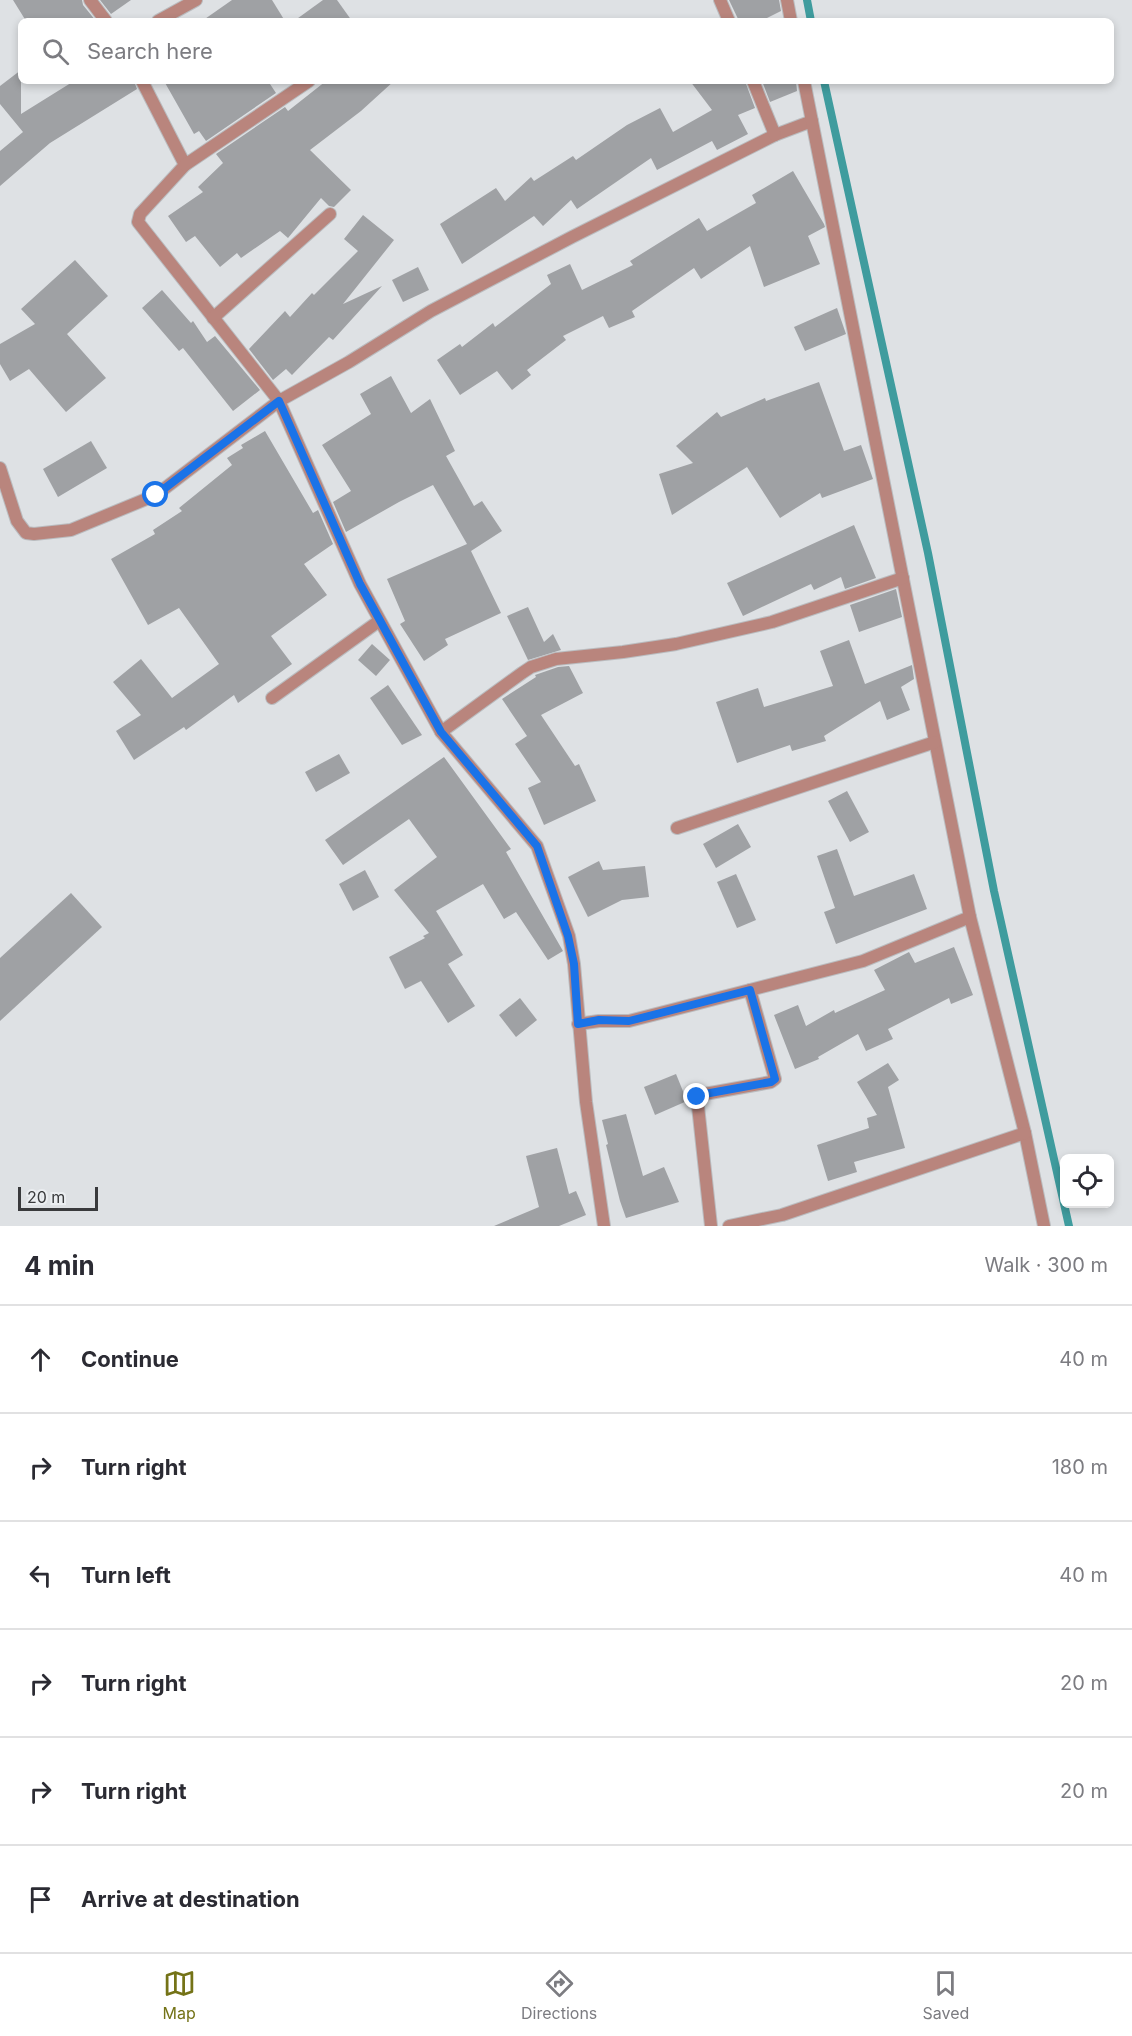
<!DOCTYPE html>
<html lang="en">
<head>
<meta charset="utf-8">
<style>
  :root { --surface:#fff; --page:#f2f2f3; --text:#2b2b33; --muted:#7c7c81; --line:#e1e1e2; --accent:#747317 }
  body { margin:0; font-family:Inter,sans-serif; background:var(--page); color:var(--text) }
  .controls { position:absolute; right:18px; bottom:18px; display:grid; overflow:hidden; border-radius:9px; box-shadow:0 3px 9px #0003 }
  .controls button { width:54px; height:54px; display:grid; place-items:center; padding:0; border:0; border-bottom:2px solid var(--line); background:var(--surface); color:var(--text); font:30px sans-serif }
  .scale { position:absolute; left:18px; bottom:15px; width:80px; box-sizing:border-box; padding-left:6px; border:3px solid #393a3c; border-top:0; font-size:16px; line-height:21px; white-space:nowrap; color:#393a3c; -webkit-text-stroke:4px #ebeef1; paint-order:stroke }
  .stop { position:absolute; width:18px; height:18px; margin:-14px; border:4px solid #1a73e8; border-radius:50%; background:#fff }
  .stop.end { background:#1a73e8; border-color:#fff; box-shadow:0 2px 6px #0008 }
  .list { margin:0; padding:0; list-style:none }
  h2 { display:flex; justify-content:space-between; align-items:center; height:78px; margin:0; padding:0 24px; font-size:26px }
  h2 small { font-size:20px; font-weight:400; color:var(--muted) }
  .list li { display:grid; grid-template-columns:39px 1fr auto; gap:18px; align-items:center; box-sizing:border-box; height:108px; padding:0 24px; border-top:2px solid var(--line) }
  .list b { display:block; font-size:22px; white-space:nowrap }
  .list em { font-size:20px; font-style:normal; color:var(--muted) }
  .icon { flex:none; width:33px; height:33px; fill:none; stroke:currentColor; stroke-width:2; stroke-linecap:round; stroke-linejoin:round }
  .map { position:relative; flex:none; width:1132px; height:1226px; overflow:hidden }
  .search { position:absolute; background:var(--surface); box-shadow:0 3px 9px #0003; left:18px; right:18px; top:18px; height:66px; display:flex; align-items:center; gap:15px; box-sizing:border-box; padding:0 21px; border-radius:9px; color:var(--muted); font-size:22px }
  .sheet { height:726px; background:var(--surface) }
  nav { display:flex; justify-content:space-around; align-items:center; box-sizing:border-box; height:84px; border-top:2px solid var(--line); background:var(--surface); font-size:16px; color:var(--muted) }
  nav a { display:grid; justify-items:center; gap:3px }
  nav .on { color:var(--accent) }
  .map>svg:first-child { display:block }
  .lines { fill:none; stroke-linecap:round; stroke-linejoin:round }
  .stream { stroke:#3f9c9e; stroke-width:8 }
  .building { fill:#9fa1a4 }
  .street-casing { stroke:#babcbf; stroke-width:14 }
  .street { stroke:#b9857d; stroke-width:12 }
  .route { stroke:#1a73e8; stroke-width:8 }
</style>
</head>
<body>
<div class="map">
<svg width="1132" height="1226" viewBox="0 0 1132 1226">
  <rect width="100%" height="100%" fill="#dee1e4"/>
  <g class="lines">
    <g class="stream">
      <path d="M807,0L811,21"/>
      <path d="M824,81L928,553L994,891L1069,1226"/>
    </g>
  </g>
  <g class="building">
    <path d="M13,0H82L83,5L96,21H26Z"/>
    <path d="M100,0H131L111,14Z"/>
    <path d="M232,0H272L285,21H202Z"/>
    <path d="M323,0H337L352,21H294Z"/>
    <path d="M729,0H779L781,11L761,21H739Z"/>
    <path d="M21,70V114L74,81H134L137,89L50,143L0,186V151L23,132L0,104V86Z"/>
    <path d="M164,81H268L276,93L206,141L199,131L194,134Z"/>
    <path d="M326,81H394L361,111L310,150L351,190L334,207L329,206L321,198L288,238L280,231L241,258L237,253L220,267L195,236L186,242L168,216L203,192L198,187L223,163L216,154L285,107L288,111Z"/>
    <path d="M690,81H745L755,108L738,115L748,134L717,150L712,141L657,170L651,158L577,209L571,200L543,226L534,216L462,264L440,224L496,188L505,201L531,177L534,181L573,156L576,160L627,125L660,108L673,132L712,110Z"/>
    <path d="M762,81H796L797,91L770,102Z"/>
    <path d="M793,171L824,224L825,227L808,236L820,264L764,287L750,246L701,279L694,268L632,311L635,317L609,328L603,316L563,336L566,340L527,370L531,375L512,390L497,371L460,395L437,360L460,344L462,347L493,323L495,327L551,284L547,275L570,264L582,290L633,265L630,261L699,218L707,231L756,203L752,195Z"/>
    <path d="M363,215L394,240L343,304L382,286L333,340L329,337L292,375L286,369L273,380L249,349L285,311L290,317L312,293L314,295L358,251L344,239Z"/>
    <path d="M75,260L108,296L67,334L106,378L66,412L29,369L10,381L0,364V344L35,324L21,309Z"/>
    <path d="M418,267L429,290L403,302L392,280Z"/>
    <path d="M162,290L191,323L193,321L207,342L215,336L260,390L233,411L183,348L179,351L142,308Z"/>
    <path d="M837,308L846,334L805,351L794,327Z"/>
    <path d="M391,376L411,413L430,399L455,451L446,456L474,506L482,501L502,531L471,551L501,613L445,639L448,645L424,661L400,624L405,621L387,579L467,544L433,485L399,502L346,532L333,502L351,491L322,445L371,414L360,394Z"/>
    <path d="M819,382L844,451L861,445L873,479L822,498L820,493L780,518L747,467L672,515L659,474L693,463L676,446L717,412L721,417L765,398L766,401Z"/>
    <path d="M265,431L313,513L318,510L333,544L304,564L327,595L271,636L292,664L238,703L234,695L186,730L184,727L134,760L116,731L141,715L113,682L141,659L172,698L219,664L179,608L148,625L111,559L155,534L153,530L182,511L179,508L232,465L227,458L243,448L241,445Z"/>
    <path d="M91,441L107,468L58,497L43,469Z"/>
    <path d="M854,525L876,578L845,589L841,577L814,590L811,584L743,616L727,583Z"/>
    <path d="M896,589L902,617L859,632L850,605Z"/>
    <path d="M528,607L544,642L553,634L561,650L528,660L507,616Z"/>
    <path d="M849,640L865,684L912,665L914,679L901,687L910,710L887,720L880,701L824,736L826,741L792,751L790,745L737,763L716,702L758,688L764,707L833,686L820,651Z"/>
    <path d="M372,644L390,660L376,676L358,660Z"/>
    <path d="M569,666L583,693L541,715L575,766L579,764L596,801L544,825L528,788L541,782L515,744L527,736L502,699L536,677L535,675L558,667Z"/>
    <path d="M388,685L422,735L402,745L370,698Z"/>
    <path d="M339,754L350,773L316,792L305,772Z"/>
    <path d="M444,757L511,849L506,852L563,951L548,960L516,912L504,919L483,884L436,911L463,955L448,964L475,1006L448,1023L421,981L405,989L389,957L425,938L423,936L429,933L394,890L437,857L409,819L343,865L325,840Z"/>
    <path d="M847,791L869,832L850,842L828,801Z"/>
    <path d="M738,824L751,847L716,868L703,844Z"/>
    <path d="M837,849L854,896L914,874L927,909L836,944L824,912L835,908L817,856Z"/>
    <path d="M599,861L603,870L645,866L649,897L622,900L588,917L568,877Z"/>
    <path d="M365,870L379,897L353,911L339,884Z"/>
    <path d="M736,874L756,920L737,928L717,882Z"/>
    <path d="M71,893L102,927L0,1021V958Z"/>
    <path d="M954,947L973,995L951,1004L949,998L888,1029L893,1039L866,1051L858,1034L818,1057L819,1059L795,1069L774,1015L798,1005L806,1026L834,1010L835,1013L885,990L874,970L909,952L915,963Z"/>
    <path d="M520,998L537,1020L516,1037L499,1015Z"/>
    <path d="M888,1063L899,1080L888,1087L905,1148L854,1162L857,1172L828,1181L817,1145L869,1128L867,1118L877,1115L857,1082Z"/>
    <path d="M676,1074L687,1101L655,1115L644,1087Z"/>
    <path d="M626,1114L643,1176L664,1167L679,1202L626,1218L620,1201L606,1145L608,1144L602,1120Z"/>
    <path d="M557,1148L569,1194L576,1191L586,1215L559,1226H494L539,1207L526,1156Z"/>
  </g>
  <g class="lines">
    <defs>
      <g id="street">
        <path d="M90,0L106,21"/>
        <path d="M720,0L729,21"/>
        <path d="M787,0L791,21"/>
        <path d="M158,21L196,0"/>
        <path d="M142,81L185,165L140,214L138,222L279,401L349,362L431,311L572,237L775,135L812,121"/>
        <path d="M753,81L775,135"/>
        <path d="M804,81L970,917L1025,1133L1044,1226"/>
        <path d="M185,165L309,81"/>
        <path d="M213,318L330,214"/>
        <path d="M0,468L17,521L26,533L34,534L71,530L156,495L279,401L360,584L441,732L537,846L569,936L574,964L586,1102L604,1226"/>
        <path d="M272,698L379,621"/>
        <path d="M441,732L522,673L531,667L556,659L623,652L676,644L772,622L903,578"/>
        <path d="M677,828L935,742"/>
        <path d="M578,1024L599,1021H629L863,961L970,917"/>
        <path d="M711,1226L697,1097L699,1095L771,1082L775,1079L750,990"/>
        <path d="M729,1226L782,1215L1025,1133"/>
      </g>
    </defs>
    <use href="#street" class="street-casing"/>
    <use href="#street" class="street"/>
  </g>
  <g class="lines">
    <path class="route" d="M156,495L279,401L360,584L441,732L537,846L568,936L574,964L578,1024L599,1020L629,1021L750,990L775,1079L771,1082L699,1095L697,1097"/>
  </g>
</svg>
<div class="controls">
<button><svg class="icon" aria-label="locate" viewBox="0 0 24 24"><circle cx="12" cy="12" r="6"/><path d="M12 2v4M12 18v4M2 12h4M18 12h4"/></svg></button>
</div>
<div class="scale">20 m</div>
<div class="stop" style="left:156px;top:495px"></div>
<div class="stop end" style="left:697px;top:1097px"></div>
<div class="search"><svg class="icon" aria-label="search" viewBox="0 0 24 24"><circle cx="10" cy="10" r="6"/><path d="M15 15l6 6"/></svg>Search here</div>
</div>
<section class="sheet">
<h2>4 min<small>Walk · 300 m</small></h2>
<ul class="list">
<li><svg class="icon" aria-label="ahead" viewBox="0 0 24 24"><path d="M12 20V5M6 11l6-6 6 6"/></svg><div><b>Continue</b></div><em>40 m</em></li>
<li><svg class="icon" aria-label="right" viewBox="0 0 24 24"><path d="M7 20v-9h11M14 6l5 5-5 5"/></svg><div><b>Turn right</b></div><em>180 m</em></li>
<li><svg class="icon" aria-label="left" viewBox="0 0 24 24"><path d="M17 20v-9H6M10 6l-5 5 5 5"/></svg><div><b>Turn left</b></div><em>40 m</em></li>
<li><svg class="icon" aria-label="right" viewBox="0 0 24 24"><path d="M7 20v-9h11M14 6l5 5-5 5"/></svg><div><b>Turn right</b></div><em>20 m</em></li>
<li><svg class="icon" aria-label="right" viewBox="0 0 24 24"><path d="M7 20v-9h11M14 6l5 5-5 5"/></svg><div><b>Turn right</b></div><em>20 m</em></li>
<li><svg class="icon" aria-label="arrive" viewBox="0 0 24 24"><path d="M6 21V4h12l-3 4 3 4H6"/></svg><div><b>Arrive at destination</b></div></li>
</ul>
</section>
<nav>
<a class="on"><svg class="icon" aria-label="map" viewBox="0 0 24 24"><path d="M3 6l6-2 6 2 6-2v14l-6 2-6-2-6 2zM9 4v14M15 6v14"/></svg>Map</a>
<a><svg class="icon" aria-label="directions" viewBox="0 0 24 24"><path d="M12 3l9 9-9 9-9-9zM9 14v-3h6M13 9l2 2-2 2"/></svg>Directions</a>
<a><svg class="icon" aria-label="saved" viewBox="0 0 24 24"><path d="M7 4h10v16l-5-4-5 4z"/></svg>Saved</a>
</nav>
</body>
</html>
